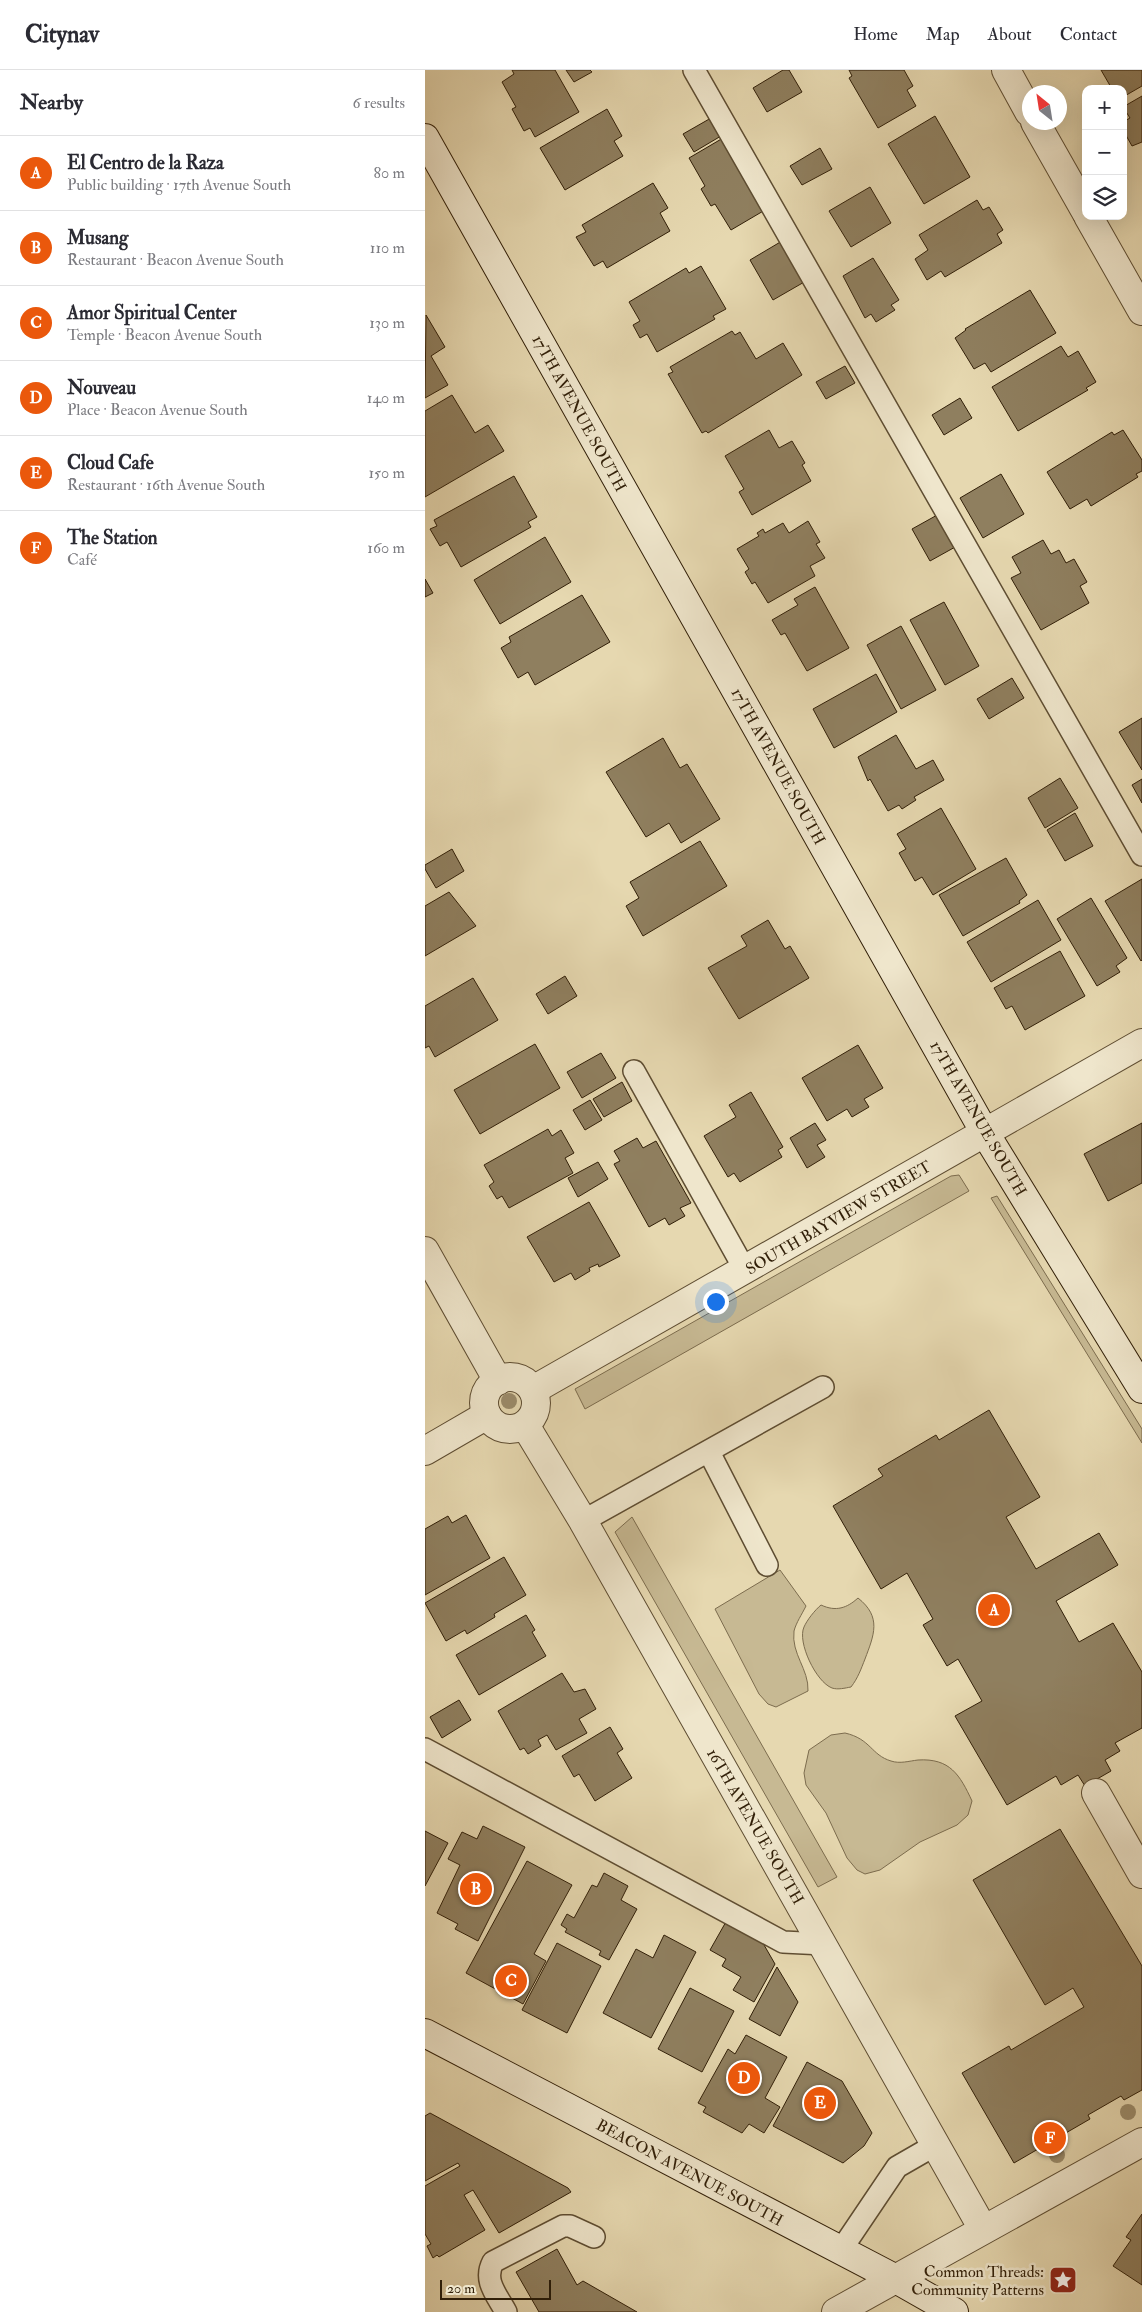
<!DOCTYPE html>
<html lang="en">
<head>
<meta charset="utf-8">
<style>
  :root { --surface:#fff; --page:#f2f2f3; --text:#2b2b33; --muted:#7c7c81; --line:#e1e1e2; --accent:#ea580c }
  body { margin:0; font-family:"IM FELL Double Pica",serif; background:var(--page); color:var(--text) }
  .controls { position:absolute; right:15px; top:15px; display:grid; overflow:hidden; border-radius:10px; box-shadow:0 5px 20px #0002 }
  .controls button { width:45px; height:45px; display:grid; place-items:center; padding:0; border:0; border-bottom:1px solid var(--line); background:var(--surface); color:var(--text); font:25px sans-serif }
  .compass { position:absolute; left:597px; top:15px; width:45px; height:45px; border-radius:50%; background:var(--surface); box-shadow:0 5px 20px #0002; rotate:330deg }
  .scale { position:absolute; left:15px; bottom:12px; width:111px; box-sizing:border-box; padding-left:5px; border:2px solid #311f08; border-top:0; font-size:14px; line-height:18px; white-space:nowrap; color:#311f08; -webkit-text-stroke:4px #efe6cc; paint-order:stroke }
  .you { position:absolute; left:290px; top:1231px; width:18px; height:18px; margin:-12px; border:4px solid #fff; border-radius:50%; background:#1a73e8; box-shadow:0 0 0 8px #1a73e833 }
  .badge { display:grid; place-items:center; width:32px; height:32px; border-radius:50%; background:var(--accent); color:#fff; font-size:16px; font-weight:700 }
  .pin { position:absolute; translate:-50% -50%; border:2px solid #fff; box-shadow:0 1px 5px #0006 }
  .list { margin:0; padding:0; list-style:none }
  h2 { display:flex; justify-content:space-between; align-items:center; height:65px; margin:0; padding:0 20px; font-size:21px }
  h2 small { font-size:16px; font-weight:400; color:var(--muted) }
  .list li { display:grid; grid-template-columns:32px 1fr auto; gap:15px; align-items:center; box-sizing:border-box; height:75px; padding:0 20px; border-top:1px solid var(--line) }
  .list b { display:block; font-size:19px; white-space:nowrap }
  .list p { margin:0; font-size:16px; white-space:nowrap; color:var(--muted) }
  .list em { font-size:16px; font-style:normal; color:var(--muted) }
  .icon { flex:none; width:28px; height:28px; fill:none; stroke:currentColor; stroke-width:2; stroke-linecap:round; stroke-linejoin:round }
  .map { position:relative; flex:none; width:717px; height:2242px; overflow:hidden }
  header { display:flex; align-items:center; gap:30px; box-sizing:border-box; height:70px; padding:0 25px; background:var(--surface); border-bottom:1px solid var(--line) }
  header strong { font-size:24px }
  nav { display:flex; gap:28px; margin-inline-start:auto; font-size:18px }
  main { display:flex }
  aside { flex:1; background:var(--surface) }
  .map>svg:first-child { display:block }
  .green { fill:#c7b993; stroke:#7c6c4e }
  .building { fill:#8f7f5f; stroke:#311f08 }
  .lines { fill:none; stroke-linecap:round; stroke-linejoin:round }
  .lane-casing { stroke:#5e4d32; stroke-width:24 }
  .street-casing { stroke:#5e4d32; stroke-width:30 }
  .secondary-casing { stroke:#311f08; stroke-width:30 }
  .lane { stroke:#efe6cc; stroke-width:21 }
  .street { stroke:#efe6cc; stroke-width:28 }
  .secondary { stroke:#efe6cc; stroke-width:28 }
  .tree { fill:#9b8c6b }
  .labels { text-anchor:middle; stroke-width:5; stroke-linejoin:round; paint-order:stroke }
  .street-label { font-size:16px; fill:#311f08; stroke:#efe6cc }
  .poi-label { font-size:16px; fill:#311f08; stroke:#efe6cc; text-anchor:end }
</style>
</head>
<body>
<header>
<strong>Citynav</strong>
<nav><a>Home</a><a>Map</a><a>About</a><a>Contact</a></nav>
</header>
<main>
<aside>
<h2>Nearby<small>6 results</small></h2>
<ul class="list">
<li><span class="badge">A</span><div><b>El Centro de la Raza</b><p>Public building · 17th Avenue South</p></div><em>80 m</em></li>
<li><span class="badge">B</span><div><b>Musang</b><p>Restaurant · Beacon Avenue South</p></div><em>110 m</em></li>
<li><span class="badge">C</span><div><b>Amor Spiritual Center</b><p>Temple · Beacon Avenue South</p></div><em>130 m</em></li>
<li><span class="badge">D</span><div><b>Nouveau</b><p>Place · Beacon Avenue South</p></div><em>140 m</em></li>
<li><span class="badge">E</span><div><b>Cloud Cafe</b><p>Restaurant · 16th Avenue South</p></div><em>150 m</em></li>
<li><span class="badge">F</span><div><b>The Station</b><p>Café</p></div><em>160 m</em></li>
</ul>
</aside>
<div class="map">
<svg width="717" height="2242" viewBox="0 0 717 2242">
  <rect width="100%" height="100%" fill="#e6d8b0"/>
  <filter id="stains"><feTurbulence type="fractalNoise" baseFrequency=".004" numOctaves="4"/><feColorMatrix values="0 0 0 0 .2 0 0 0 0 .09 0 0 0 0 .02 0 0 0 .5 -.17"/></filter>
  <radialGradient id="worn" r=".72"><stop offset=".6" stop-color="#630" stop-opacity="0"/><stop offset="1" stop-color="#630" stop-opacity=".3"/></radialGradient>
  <g class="green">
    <path d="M534,1105L544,1121L160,1339L150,1319L526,1106Z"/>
    <path d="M572,1126L717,1359V1373L566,1128Z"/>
    <path d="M207,1447L412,1807L393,1817L190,1462Z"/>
    <path d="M355,1500L381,1536C377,1544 371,1553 369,1561C366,1584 384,1599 383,1621L351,1637L343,1634L334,1624L290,1539Z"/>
    <path d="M433,1528C457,1547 449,1565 440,1589C436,1599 433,1608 426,1617C420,1618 413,1620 407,1618C391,1612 372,1572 379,1557C382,1550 390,1540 396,1535C411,1542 422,1538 433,1528Z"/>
    <path d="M420,1663C446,1669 446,1685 466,1691C475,1694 484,1691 493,1690C525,1688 535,1705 547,1731L543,1745L532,1755L495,1772L455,1800L440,1804L432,1800L422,1788L401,1743L381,1715L379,1703L384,1680L406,1665Z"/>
  </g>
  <g class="building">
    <path d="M87,0H130L154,42L110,67L105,58L99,61L87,39L91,37L77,12L89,4Z"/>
    <path d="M141,0H165L167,2L149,12Z"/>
    <path d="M358,0H364L377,22L342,42L328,18Z"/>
    <path d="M424,0H479L488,16L482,20L491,36L453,58L424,8L427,6Z"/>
    <path d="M676,0H717V16L698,27V19H687Z"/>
    <path d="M717,26V72L707,76L698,60V52L705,48L698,37Z"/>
    <path d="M182,39L197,66L189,71L198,86L140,120L115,78Z"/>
    <path d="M510,46L545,107L499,134L463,74Z"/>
    <path d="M286,48L296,66L269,82L258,64Z"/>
    <path d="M298,68L340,140L306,160L290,134L286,136L276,119L280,116L264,88Z"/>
    <path d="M395,78L407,99L377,115L365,96Z"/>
    <path d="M228,113L243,138L235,143L245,161L182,198L178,191L169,196L151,167L161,162L157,155Z"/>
    <path d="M445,117L466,153L426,177L404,141Z"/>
    <path d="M552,130L558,140L564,137L578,160L572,164L577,173L520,207L516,201L502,210L490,189L503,180L494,165Z"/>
    <path d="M357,171L381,211L348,230L325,190Z"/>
    <path d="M448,188L474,230L466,235L470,240L451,252L446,244L440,248L418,206Z"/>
    <path d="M276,196L301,239L288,246L290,249L232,282L222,264L215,268L208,255L215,251L204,232L261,198L264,203Z"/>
    <path d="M605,220L631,263L566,302L560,293L549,299L530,268L541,260L540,259Z"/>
    <path d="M1,245L20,277L6,286L23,315L0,328Z"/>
    <path d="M307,261L310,265L315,262L331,289L358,273L377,305L283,363L281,361L277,363L243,304L248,302L245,297Z"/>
    <path d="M636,276L643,287L653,281L671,312L661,318L663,320L593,361L567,317Z"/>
    <path d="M420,296L430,313L401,329L391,312Z"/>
    <path d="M27,325L50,363L63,355L79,381L0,427V341Z"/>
    <path d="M535,328L547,348L519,365L507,345Z"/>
    <path d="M344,360L354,378L367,371L380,393L377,395L386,411L327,445L314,422L319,419L300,386Z"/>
    <path d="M698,360L717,390V401L711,404L713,407L666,436L662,429L645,439L622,402L687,362L689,365Z"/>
    <path d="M576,404L599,444L558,468L535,428Z"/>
    <path d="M89,406L112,447L103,452L106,457L36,497L22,472L15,476L5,459L12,456L9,450Z"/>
    <path d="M514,444L532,476L505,491L487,459Z"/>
    <path d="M383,451L395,472L391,474L400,488L385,496L390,506L343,533L330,512L327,514L320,502L324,499L312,479L334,466L332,463L338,459L340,463L358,453L364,463Z"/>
    <path d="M120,467L146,512L75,554L49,510Z"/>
    <path d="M618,470L626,484L634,480L641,493L649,489L662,512L655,516L664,533L616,560L586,508L596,503L587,487Z"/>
    <path d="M0,509L8,523L0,527Z"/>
    <path d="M390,517L424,578L382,601L360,563L356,565L347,550L373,535L369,529Z"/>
    <path d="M157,525L185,572L110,615L103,602L93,608L76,578L86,572L84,567Z"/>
    <path d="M519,532L554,596L520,615L485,550Z"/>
    <path d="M476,556L511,620L476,639L442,575Z"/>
    <path d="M451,604L472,642L409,678L388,639Z"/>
    <path d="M587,608L599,628L564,649L552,629Z"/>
    <path d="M717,648V700L694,662Z"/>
    <path d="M471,665L491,699L508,690L519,710L489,727L491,730L477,739L474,735L463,741L445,709L443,711L433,687Z"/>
    <path d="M238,668L255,698L262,694L295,749L256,773L244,753L221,767L181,702Z"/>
    <path d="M635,708L653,738L620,758L603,728Z"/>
    <path d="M717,709V733L707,715Z"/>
    <path d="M516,738L551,799L508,825L497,807L490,811L474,783L481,779L472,764Z"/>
    <path d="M650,743L668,776L640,791L622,760Z"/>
    <path d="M275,771L302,816L218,866L201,836L214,828L205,812Z"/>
    <path d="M27,779L39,801L11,818L0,799V795Z"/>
    <path d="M581,788L602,825L594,831L595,833L538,866L514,825Z"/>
    <path d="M717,809V890L716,891L680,831Z"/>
    <path d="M24,822L51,856L0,886V836Z"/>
    <path d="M666,828L702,888L691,896L695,902L672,916L632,849Z"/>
    <path d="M613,830L636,870L566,912L542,872Z"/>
    <path d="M343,850L360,879L365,876L384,908L314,949L283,898L322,876L316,866Z"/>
    <path d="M635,881L660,926L600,960L587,936L581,939L569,918Z"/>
    <path d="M140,906L152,926L123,944L111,924Z"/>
    <path d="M48,908L73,950L10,987L4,976L0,978V936Z"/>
    <path d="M110,974L135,1018L55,1064L29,1020Z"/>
    <path d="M433,975L458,1018L439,1029L444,1037L427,1047L422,1039L402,1051L377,1008Z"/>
    <path d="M176,983L191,1008L157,1028L142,1002Z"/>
    <path d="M197,1012L207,1031L179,1047L168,1029Z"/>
    <path d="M326,1022L358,1077L353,1080L357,1087L315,1112L309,1103L303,1107L279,1066L311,1047L304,1035Z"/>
    <path d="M165,1030L177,1050L160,1060L148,1040Z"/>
    <path d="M390,1053L401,1070L392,1075L400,1087L382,1098L365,1068Z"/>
    <path d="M717,1053V1113L683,1131L659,1084Z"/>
    <path d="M123,1059L127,1066L136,1060L149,1083L140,1088L148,1103L84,1138L77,1126L72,1129L64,1116L69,1112L59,1095Z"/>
    <path d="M212,1068L218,1078L231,1071L266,1133L255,1138L260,1146L244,1155L240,1148L224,1157L189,1094L195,1091L189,1081Z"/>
    <path d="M173,1092L183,1109L153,1127L143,1108Z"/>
    <path d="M164,1132L195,1186L174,1197L173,1194L164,1198L165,1201L150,1210L146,1203L129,1212L102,1167Z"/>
    <path d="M564,1340L615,1427L581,1447L611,1499L674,1463L693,1495L631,1531L654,1572L688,1553L717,1602V1658L690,1673L695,1681L680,1690L686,1701L660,1716L653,1705L636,1715L631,1706L582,1735L530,1646L557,1631L533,1589L522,1596L498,1555L508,1549L482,1503L456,1519L408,1436L458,1406L453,1399L511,1365L514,1370Z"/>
    <path d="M41,1445L65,1488L0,1525V1459L23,1446L27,1453Z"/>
    <path d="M79,1487L101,1525L69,1544L70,1547L42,1564L40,1560L21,1571L0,1533Z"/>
    <path d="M101,1545L110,1560L107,1562L121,1586L54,1625L31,1585Z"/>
    <path d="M137,1603L149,1622L160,1619L171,1639L154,1649L162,1663L131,1680L122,1665L113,1670L116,1676L103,1684L99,1678L95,1680L73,1641Z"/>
    <path d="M34,1630L46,1650L17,1668L5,1647Z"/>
    <path d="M185,1657L198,1679L192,1683L207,1708L170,1731L154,1704L149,1707L137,1686Z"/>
    <path d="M58,1756L100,1777L53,1871L30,1859L33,1854L12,1843L35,1795L23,1789L37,1762L52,1769Z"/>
    <path d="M635,1759L717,1896V2020L699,2030L696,2026L663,2045L665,2049L589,2093L537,2003L584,1976L586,1980L659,1937L648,1918L620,1935L548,1810Z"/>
    <path d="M0,1761L23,1773L0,1816Z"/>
    <path d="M102,1791L147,1815L109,1884L121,1891L98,1934L41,1903Z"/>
    <path d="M179,1803L203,1816L196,1830L212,1839L184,1890L174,1885L176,1881L140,1862L142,1859L136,1855L142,1844L149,1848L167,1815L172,1817Z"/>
    <path d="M302,1850L335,1868L350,1894L329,1932L308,1920L316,1907L297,1896L301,1889L285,1880Z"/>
    <path d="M239,1865L271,1882L226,1968L178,1943L211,1879L228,1888Z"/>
    <path d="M132,1873L176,1896L142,1963L97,1940Z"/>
    <path d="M352,1897L373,1932L355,1966L324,1949Z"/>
    <path d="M265,1918L309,1941L277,2002L233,1979Z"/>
    <path d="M321,1965L362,1987L340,2028L355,2037L339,2063L324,2054L317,2063L278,2042L281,2037L273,2033L303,1979L310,1984Z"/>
    <path d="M382,1992L417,2011L447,2063L439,2076L418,2093L348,2056Z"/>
    <path d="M5,2043L143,2118L146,2122L74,2163L48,2120L39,2125L60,2160L14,2187L12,2185L8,2188L2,2176L6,2174L0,2164V2116L35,2096L33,2093L0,2111V2046Z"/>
    <path d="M717,2144V2215L688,2196L706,2170L701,2167Z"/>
    <path d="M132,2179L152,2215L158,2211L212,2242H114L91,2202Z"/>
  </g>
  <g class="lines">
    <defs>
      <g id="lane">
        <path d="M269,0L717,785"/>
        <path d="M209,1001L320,1200"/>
        <path d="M284,1382L342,1495"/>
        <path d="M158,1451L398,1317"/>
        <path d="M0,1679L358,1872L399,1874"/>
        <path d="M416,2180L472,2097L512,2074"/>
        <path d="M81,2242C72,2225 58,2211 68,2192L138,2156H145L169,2167"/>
      </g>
      <g id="street">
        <path d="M581,0L604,42"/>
        <path d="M610,52L661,142"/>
        <path d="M663,146L717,241"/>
        <path d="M0,1181L73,1311"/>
        <circle cx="85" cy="1333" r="26"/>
        <path d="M108,1320L717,973"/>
        <path d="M100,1355L158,1451L558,2159"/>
        <path d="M0,1381L62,1345"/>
        <path d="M671,1723L717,1804"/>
        <path d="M411,2242L717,2072"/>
      </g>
      <g id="secondary">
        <path d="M0,68L560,1063L717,1319"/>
        <path d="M0,1963L471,2209L529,2242"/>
      </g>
    </defs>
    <use href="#lane" class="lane-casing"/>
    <use href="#street" class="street-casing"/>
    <use href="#secondary" class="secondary-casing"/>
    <use href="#lane" class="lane"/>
    <use href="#street" class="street"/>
    <use href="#secondary" class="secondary"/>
  </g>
  <g class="tree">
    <circle cx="84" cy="1331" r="8"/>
    <circle cx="703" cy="2042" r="8"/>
    <circle cx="632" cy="2085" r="8"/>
  </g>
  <defs>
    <symbol id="sight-square" viewBox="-11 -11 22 22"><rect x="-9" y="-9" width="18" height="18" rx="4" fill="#8f2418" stroke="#efe6cc"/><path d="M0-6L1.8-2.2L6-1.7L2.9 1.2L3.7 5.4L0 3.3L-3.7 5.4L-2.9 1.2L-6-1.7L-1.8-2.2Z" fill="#fff"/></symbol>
  </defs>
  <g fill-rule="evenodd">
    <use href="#sight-square" x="622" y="2194" width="32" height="32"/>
  </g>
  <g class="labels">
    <g class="street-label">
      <text transform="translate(155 343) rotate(61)" y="6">17TH AVENUE SOUTH</text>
      <text transform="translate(354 696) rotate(61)" y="6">17TH AVENUE SOUTH</text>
      <text transform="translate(554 1048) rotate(60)" y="6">17TH AVENUE SOUTH</text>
      <text transform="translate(413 1147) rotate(-30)" y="6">SOUTH BAYVIEW STREET</text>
      <text transform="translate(331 1756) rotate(60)" y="6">16TH AVENUE SOUTH</text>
      <text transform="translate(265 2102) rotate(28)" y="6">BEACON AVENUE SOUTH</text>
    </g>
    <g class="poi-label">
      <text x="619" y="2207">Common Threads:<tspan x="619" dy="18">Community Patterns</tspan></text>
    </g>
  </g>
  <rect width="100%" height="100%" filter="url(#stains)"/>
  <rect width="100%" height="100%" fill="url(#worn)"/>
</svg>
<div class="controls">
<button>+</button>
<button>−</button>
<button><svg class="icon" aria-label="layers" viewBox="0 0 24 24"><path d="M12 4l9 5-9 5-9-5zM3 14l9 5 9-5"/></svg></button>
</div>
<svg class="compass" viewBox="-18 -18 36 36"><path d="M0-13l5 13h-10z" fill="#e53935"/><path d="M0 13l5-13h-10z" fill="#7c7c81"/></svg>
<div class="scale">20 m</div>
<div class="you"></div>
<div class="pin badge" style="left:569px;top:1540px">A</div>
<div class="pin badge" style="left:51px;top:1819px">B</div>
<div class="pin badge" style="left:86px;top:1911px">C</div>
<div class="pin badge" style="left:319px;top:2008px">D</div>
<div class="pin badge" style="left:395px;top:2033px">E</div>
<div class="pin badge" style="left:625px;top:2068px">F</div>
</div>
</main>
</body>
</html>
